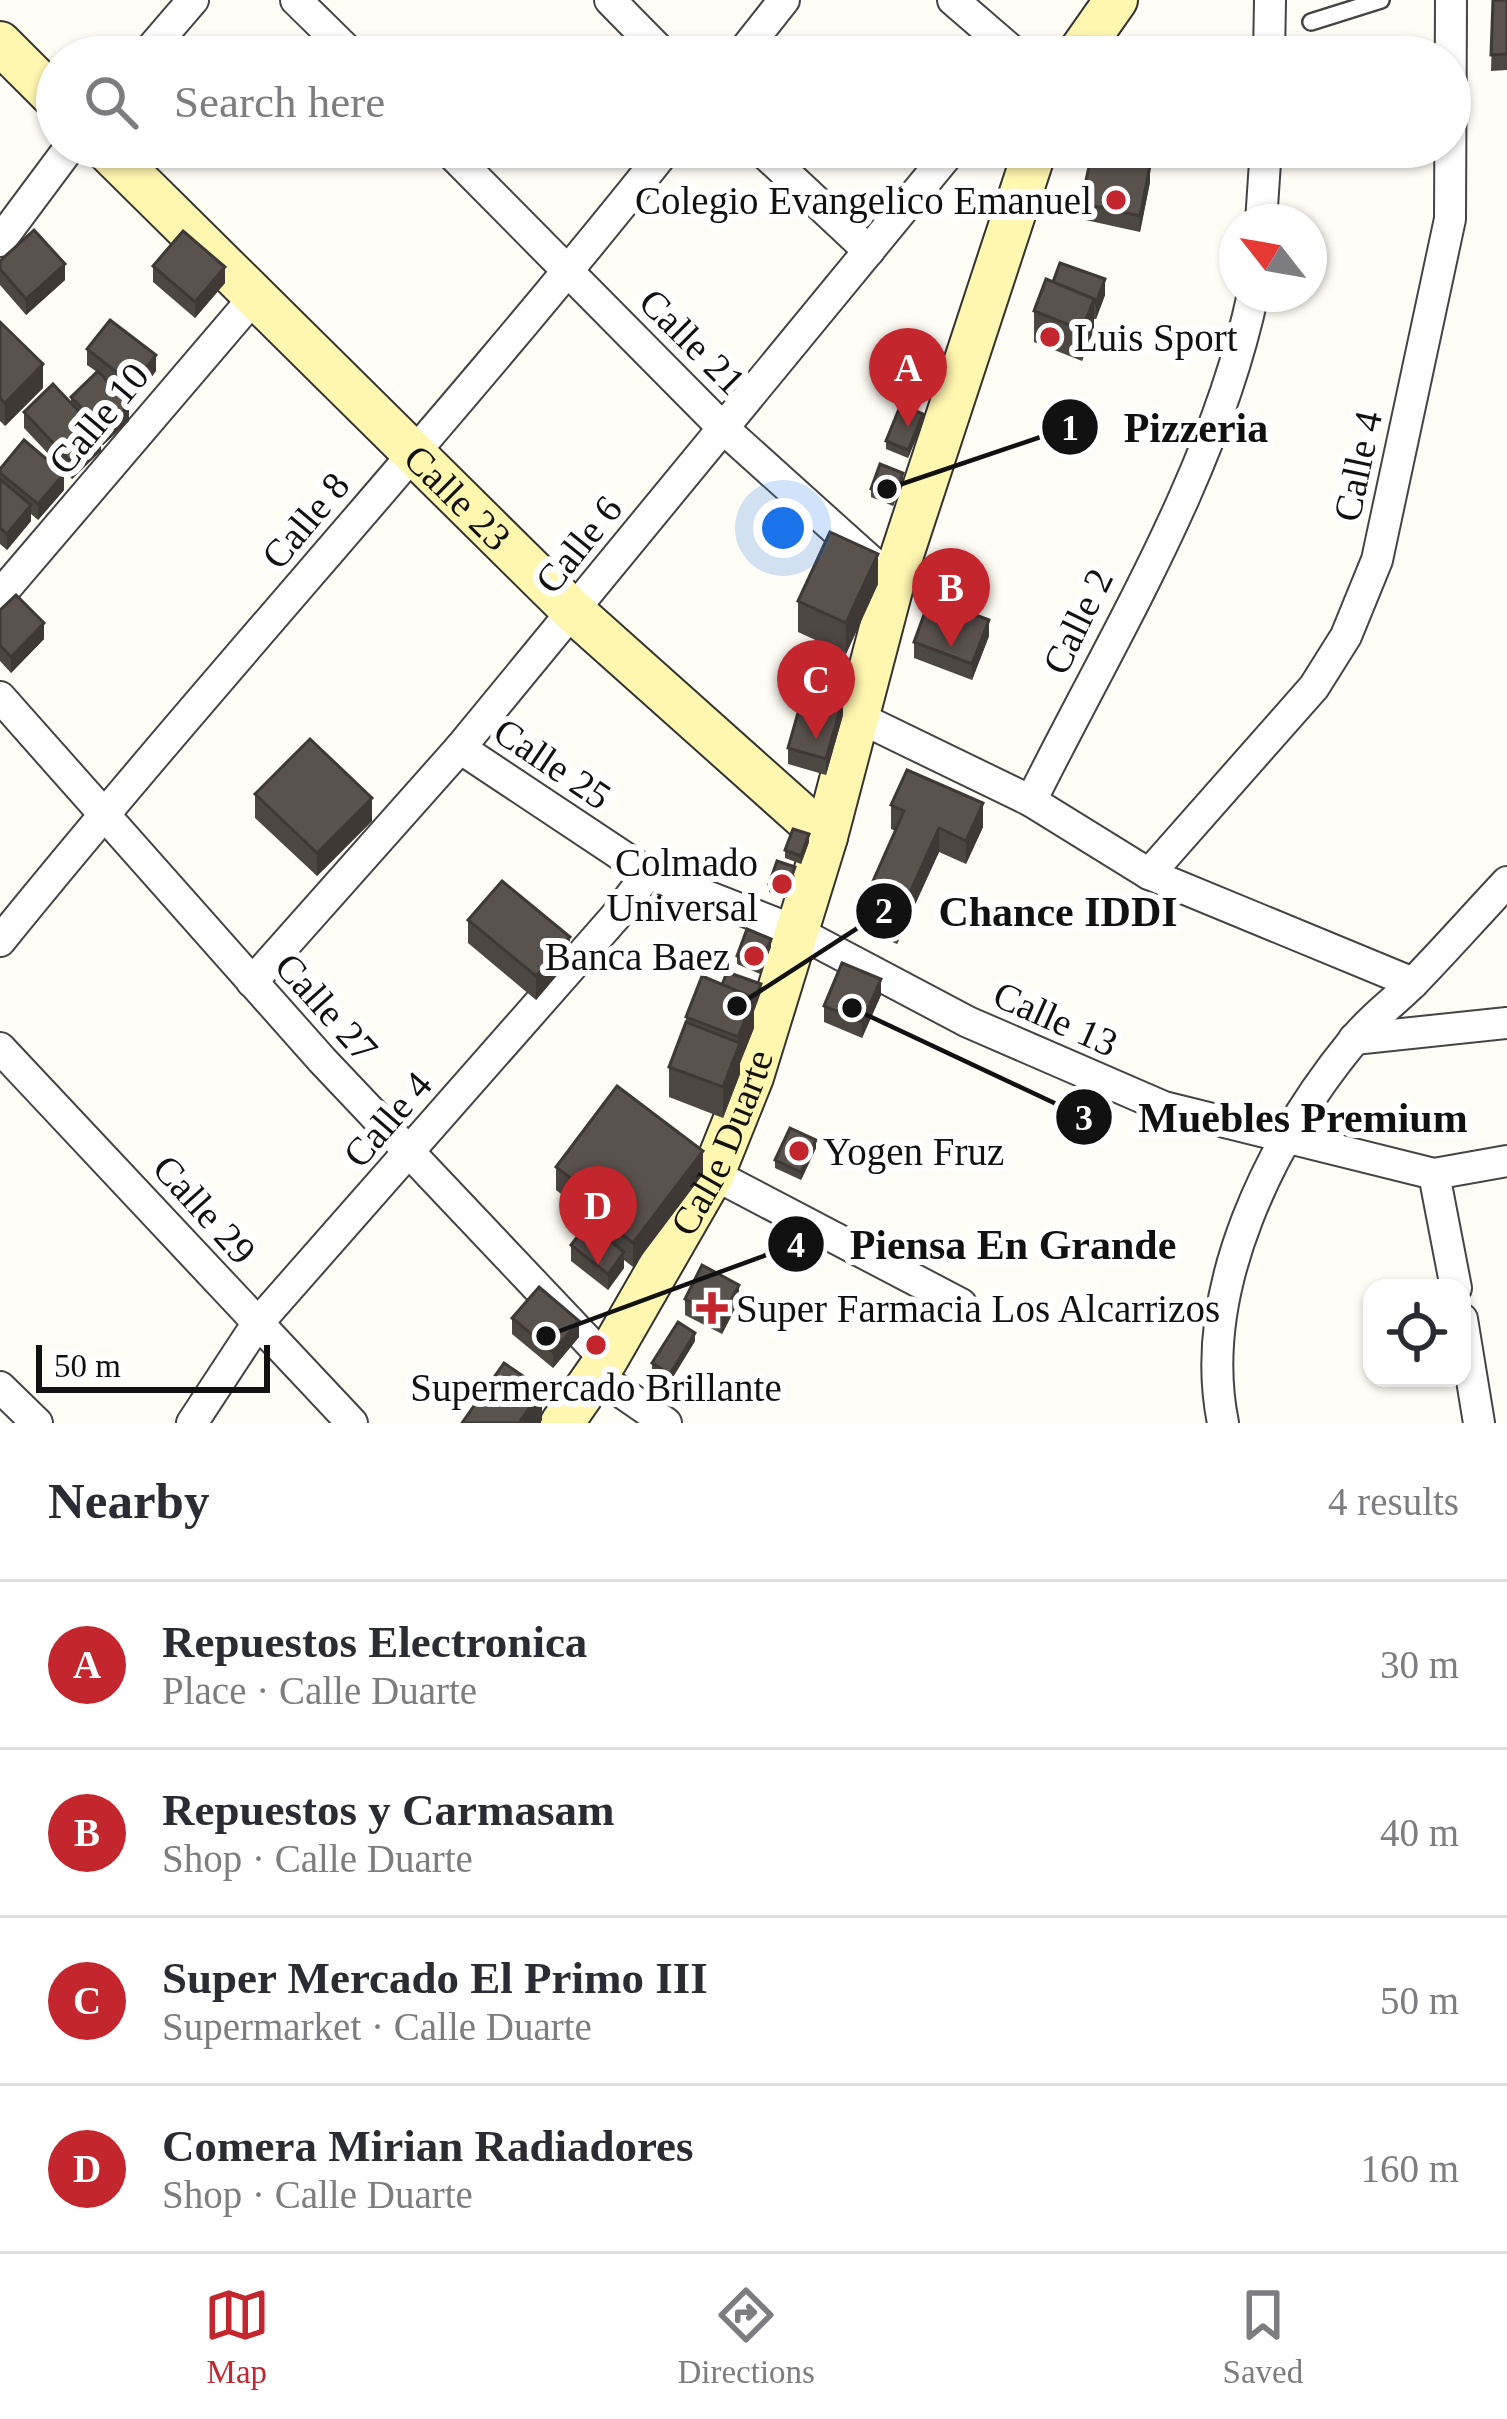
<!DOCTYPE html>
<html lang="en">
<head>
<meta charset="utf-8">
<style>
  :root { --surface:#fff; --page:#f7f7f7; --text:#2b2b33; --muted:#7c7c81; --line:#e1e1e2; --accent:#c4262e }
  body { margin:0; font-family:Georgia,serif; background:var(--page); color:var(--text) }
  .controls { position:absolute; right:36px; bottom:36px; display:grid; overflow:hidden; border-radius:24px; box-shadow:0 3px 9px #0004 }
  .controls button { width:108px; height:108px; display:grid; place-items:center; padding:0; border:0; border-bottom:3px solid var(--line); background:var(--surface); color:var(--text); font:60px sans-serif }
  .compass { position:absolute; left:1219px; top:204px; width:108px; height:108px; border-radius:50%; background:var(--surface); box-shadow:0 3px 9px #0004; rotate:301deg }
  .scale { position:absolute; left:36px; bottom:30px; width:234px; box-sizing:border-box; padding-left:12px; border:6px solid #111; border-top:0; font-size:33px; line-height:42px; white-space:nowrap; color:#111; -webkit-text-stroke:9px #fff; paint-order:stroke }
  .you { position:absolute; left:783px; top:528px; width:42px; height:42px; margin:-30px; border:9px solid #fff; border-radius:50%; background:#1a73e8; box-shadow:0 0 0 18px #1a73e833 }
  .badge { display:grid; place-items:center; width:78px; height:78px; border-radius:50%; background:var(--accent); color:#fff; font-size:39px; font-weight:700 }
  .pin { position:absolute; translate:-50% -99px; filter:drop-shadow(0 3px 6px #0008) }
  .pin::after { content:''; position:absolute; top:63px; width:42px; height:36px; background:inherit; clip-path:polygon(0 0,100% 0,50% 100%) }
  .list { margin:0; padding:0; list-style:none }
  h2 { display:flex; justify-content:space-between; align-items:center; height:156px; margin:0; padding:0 48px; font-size:51px }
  h2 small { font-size:39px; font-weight:400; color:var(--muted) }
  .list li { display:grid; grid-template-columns:78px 1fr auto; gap:36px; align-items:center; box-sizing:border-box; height:168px; padding:0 48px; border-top:3px solid var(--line) }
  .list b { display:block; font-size:45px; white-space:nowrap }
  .list p { margin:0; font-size:39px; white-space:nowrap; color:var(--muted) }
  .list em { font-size:39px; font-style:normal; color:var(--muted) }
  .icon { flex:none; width:66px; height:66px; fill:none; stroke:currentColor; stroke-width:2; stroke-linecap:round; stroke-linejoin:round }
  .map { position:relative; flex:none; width:1507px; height:1423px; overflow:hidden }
  .search { position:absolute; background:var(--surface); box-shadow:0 3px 9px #0004; left:36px; right:36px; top:36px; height:132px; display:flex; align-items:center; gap:30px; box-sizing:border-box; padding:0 42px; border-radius:66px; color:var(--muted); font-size:45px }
  .sheet { height:828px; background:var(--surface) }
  nav { display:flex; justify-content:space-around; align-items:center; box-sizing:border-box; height:168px; border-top:3px solid var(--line); background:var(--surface); font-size:33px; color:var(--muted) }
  nav a { display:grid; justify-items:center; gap:6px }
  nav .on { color:var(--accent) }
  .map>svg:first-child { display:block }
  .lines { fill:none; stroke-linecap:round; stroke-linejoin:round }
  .lane-casing { stroke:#444; stroke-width:20 }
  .street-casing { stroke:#444; stroke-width:34 }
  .secondary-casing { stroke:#333; stroke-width:46 }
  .lane { stroke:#fff; stroke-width:15 }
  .street { stroke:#fff; stroke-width:30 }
  .secondary { stroke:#fff6b0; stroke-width:42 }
  .wall { fill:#4d4742 }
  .shaded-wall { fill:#3f3936 }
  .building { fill:#5a524d; stroke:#3f3936; stroke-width:3 }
  .poi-dot { fill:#c4262e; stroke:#fff; stroke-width:4.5 }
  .labels { text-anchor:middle; stroke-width:12; stroke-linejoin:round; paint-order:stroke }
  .poi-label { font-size:39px; fill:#111; stroke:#fff; text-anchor:end }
  .street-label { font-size:39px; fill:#111; stroke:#fff }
  .leader { fill:none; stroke:#111; stroke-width:4.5 }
  .callout-dot { fill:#111; stroke:#fff; stroke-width:4.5 }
  .mark-label { font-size:36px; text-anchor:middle; font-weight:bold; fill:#fff }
  .callout-label { font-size:42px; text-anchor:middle; font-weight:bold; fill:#111; stroke:#fff; stroke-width:12; stroke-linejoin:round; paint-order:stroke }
</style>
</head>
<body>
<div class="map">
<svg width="1507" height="1423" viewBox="0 0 1507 1423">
  <rect width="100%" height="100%" fill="#fffdf5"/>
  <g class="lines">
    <defs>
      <path id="lane" d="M1311,22L1381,0"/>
      <g id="street">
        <path d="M296,0L354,57"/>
        <path d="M610,0L666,57"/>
        <path d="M953,0L1019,57"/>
        <path d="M144,57L193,0"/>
        <path d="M739,57L784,0"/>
        <path d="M1269,57L1270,0"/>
        <path d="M445,147L724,429L875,565"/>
        <path d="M758,147L869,251"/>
        <path d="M1261,222L1266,147"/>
        <path d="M0,241L70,147"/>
        <path d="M0,595L257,294"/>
        <path d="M0,697L322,1060L606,1360"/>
        <path d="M858,717L1031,801C1112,638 1215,473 1253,294"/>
        <path d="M460,748L648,873L798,932L968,1022L1164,1107L1434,1174L1507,1161"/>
        <path d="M1031,801L1149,874L1413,983"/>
        <path d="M1149,874L1314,687L1346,636L1377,560L1450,219L1451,0"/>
        <path d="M0,941C218,672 453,418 668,147"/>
        <path d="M252,982L460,748L954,147"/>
        <path d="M1354,1039L1507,1023"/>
        <path d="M0,1048L352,1423"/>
        <path d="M713,1174L961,1304"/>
        <path d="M1434,1174L1456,1288"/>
        <path d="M1462,1319L1479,1423"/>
        <path d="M595,1374L666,1423"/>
        <path d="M0,1387L37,1423"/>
        <path d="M192,1423L257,1324L615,917L648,873"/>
        <path d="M1223,1423C1196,1290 1271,1141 1353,1041C1370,1019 1393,1003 1413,983C1445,950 1476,915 1507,882"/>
      </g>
      <g id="secondary">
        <path d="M0,43L57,100"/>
        <path d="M1076,57L1116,0"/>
        <path id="s1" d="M104,147L573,611L826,837"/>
        <path id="s2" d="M562,1423L606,1360L713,1174L752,1077L826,837L893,582L1036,147"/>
      </g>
    </defs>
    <use href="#lane" class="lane-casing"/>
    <use href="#street" class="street-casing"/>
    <use href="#secondary" class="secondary-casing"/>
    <use href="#lane" class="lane"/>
    <use href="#street" class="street"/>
    <use href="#secondary" class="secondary"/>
  </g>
  <g class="wall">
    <path d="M1493,0H1507V70L1491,71Z"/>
    <path d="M992,147H1011L1005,155Z"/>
    <path d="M1150,182L1140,232L1081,219V203Z"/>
    <path d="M0,261L65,280L26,315L0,285Z"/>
    <path d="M153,266L225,283L195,318L153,282Z"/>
    <path d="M1105,295L1096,319H1094V329L1082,361L1034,342V311Z"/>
    <path d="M0,322L43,388L5,426L0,421Z"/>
    <path d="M87,349L156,371L133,401L104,378L129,421L103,445L101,444V451L72,479L24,428V412L71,404V397L97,372L87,365Z"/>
    <path d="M923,422L908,458L886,449V441Z"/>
    <path d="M0,469L64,490L38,520L31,514V521L7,550L0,544Z"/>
    <path d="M903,481L893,506L871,497V489Z"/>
    <path d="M878,584L846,654L798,632V601Z"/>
    <path d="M0,610L44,639L11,673L0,661Z"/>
    <path d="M989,636L972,680L914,658V642Z"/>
    <path d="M843,715L826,775L788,764V748Z"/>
    <path d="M255,794L372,821L317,876L255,818Z"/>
    <path d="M891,805L983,827L966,864L939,852L897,944L862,929V906L896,831L891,829Z"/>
    <path d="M809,842L801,864L785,858V850Z"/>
    <path d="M795,875L787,898L769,892V884Z"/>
    <path d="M468,920L570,960L536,1000L468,943Z"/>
    <path d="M771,947L760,974L737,964V956Z"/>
    <path d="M722,985L761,992L754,1011V1028L740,1063V1074L723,1118L669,1097V1067L686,1023V1017Z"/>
    <path d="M881,995L862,1038L824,1022V1006Z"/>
    <path d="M816,1148L801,1180L775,1168V1160Z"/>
    <path d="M556,1167L703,1174L633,1267L624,1260V1268L608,1290L571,1261V1245L612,1243V1234L556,1190Z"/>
    <path d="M685,1299L739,1301L722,1334L685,1315Z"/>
    <path d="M512,1318L579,1337L553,1368L512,1334Z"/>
    <path d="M695,1341L670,1382L652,1371V1363Z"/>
  </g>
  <g class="shaded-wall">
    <path d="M1150,166V182L1140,232V216Z"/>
    <path d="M65,264V280L26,315V299Z"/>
    <path d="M225,267V283L195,318V302Z"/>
    <path d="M1105,279V295L1096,319V303Z"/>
    <path d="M1094,299V329L1082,361V330Z"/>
    <path d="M156,355V371L133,401V385Z"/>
    <path d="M43,364V388L5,426V403Z"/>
    <path d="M129,405V421L103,445V430Z"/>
    <path d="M923,414V422L908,458V450Z"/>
    <path d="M101,435V451L72,479V463Z"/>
    <path d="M903,473V481L893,506V498Z"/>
    <path d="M64,474V490L38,520V504Z"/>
    <path d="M31,505V521L7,550V534Z"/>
    <path d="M878,554V584L846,654V623Z"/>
    <path d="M989,620V636L972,680V664Z"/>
    <path d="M44,623V639L11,673V657Z"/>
    <path d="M843,699V715L826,775V759Z"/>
    <path d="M372,798V821L317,876V853Z"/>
    <path d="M983,803V827L966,864V841Z"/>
    <path d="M939,828V852L897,944V921Z"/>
    <path d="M809,834V842L801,864V856Z"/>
    <path d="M570,937V960L536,1000V976Z"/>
    <path d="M771,939V947L760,974V966Z"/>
    <path d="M881,979V995L862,1038V1022Z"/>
    <path d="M761,984V992L754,1011V1028L740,1063V1074L723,1118V1087L738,1048V1037Z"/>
    <path d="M816,1140V1148L801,1180V1172Z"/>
    <path d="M703,1151V1174L633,1267V1243Z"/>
    <path d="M624,1252V1268L608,1290V1274Z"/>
    <path d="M739,1285V1301L722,1334V1318Z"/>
    <path d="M579,1321V1337L553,1368V1352Z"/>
    <path d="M695,1333V1341L670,1382V1374Z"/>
    <path d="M542,1389V1420L540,1423H519Z"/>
  </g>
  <g class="building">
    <path d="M1493,0H1507V54L1491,55Z"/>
    <path d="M1092,153L1150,166L1140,216L1081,203Z"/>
    <path d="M34,230L65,264L26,299L0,269V261Z"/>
    <path d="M183,231L225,267L195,302L153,266Z"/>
    <path d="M1060,263L1105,279L1096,303L1094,299L1053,282Z"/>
    <path d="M1046,279L1094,299L1082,330L1034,311Z"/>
    <path d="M110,320L156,355L133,385L87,349Z"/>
    <path d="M0,322L43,364L5,403L0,398Z"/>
    <path d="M98,371L129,405L103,430L71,397Z"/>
    <path d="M53,384L101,435L72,463L24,412Z"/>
    <path d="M901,404L923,414L908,450L886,441Z"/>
    <path d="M24,440L64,474L38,504L0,473V469Z"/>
    <path d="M880,464L903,473L893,498L871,489Z"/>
    <path d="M0,479L31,505L7,534L0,528Z"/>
    <path d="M830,532L878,554L846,623L798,601Z"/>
    <path d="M16,595L44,623L11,657L0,645V610Z"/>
    <path d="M930,598L989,620L972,664L914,642Z"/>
    <path d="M805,688L843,699L826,759L788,748Z"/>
    <path d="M310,739L372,798L317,853L255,794Z"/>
    <path d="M907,770L983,803L966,841L939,828L897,921L862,906L904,811L891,805Z"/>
    <path d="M793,829L809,834L801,856L785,850Z"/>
    <path d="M777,861L795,867L787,890L769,884Z"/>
    <path d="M502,881L570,937L536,976L468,920Z"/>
    <path d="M747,929L771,939L760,966L737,956Z"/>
    <path d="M842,963L881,979L862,1022L824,1006Z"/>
    <path d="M727,972L761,984L754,1003V998L722,985Z"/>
    <path d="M702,976L754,998L738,1037L686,1017Z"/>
    <path d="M686,1022L740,1043L723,1087L669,1067Z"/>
    <path d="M617,1086L703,1151L633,1243L612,1227L620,1216L556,1167Z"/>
    <path d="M790,1128L816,1140L801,1172L775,1160Z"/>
    <path d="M588,1223L624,1252L608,1274L571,1245Z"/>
    <path d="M702,1265L739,1285L722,1318L685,1299Z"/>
    <path d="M539,1287L579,1321L553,1352L512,1318Z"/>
    <path d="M678,1322L695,1333L670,1374L652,1363Z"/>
    <path d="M504,1363L542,1389L519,1423H462Z"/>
  </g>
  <g class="poi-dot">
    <circle cx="1116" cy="200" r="12"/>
    <circle cx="1050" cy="337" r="12"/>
    <circle cx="782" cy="884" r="12"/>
    <circle cx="754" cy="956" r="12"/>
    <circle cx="799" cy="1151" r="12"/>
    <path d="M706 1290h12v12h12v12h-12v12h-12v-12h-12v-12h12z"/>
    <circle cx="596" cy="1345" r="12"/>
  </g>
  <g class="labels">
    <g class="poi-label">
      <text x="1092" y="214">Colegio Evangelico Emanuel</text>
      <text x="1074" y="351" text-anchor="start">Luis Sport</text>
      <text x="758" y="876">Colmado<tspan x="758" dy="45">Universal</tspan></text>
      <text x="730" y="970">Banca Baez</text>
      <text x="823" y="1165" text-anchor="start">Yogen Fruz</text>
      <text x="736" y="1322" text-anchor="start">Super Farmacia Los Alcarrizos</text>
      <text x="596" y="1401" text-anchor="middle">Supermercado Brillante</text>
    </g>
    <g class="street-label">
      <text transform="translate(693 341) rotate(45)" y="14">Calle 21</text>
      <text transform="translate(98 418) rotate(-50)" y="14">Calle 10</text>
      <text transform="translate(1357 466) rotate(-78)" y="14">Calle 4</text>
      <text dy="14" stroke="none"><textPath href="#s1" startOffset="498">Calle 23</textPath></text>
      <text transform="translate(305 520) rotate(-50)" y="14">Calle 8</text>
      <text transform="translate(578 544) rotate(-51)" y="14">Calle 6</text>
      <text transform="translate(1077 621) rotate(-64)" y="14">Calle 2</text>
      <text transform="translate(553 763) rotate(34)" y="14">Calle 25</text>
      <text transform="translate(327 1007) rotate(48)" y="14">Calle 27</text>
      <text transform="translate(1056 1018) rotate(24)" y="14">Calle 13</text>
      <text transform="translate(387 1119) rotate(-49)" y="14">Calle 4</text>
      <text dy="14" stroke="none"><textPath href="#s2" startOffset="324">Calle Duarte</textPath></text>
      <text transform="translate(205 1209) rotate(48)" y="14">Calle 29</text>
    </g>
  </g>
  <path class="leader" d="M887 489L1070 427M737 1006L884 911M852 1008L1084 1117M546 1336L796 1244"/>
  <g class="callout-dot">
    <circle cx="887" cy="489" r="12"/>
    <circle cx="737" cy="1006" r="12"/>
    <circle cx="852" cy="1008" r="12"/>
    <circle cx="546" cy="1336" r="12"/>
    <circle cx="1070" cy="427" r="30"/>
    <circle cx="884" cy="911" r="30"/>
    <circle cx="1084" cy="1117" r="30"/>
    <circle cx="796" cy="1244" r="30"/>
  </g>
  <g class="mark-label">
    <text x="1070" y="440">1</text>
    <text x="884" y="923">2</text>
    <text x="1084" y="1130">3</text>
    <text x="796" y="1257">4</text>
  </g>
  <g class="callout-label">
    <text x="1196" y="442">Pizzeria</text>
    <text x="1058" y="926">Chance IDDI</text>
    <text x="1303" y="1132">Muebles Premium</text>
    <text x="1013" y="1259">Piensa En Grande</text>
  </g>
</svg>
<div class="controls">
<button><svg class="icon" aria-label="locate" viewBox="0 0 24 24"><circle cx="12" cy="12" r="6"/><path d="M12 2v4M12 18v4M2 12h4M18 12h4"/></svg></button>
</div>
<svg class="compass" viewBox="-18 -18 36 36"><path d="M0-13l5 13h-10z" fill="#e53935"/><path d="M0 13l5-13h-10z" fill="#7c7c81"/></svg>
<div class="scale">50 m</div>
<div class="you"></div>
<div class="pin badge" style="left:908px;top:427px">A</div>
<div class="pin badge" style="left:951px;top:647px">B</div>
<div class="pin badge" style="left:816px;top:739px">C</div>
<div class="pin badge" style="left:598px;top:1265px">D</div>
<div class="search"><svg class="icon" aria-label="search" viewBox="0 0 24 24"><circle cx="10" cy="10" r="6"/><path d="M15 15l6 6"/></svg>Search here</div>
</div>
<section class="sheet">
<h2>Nearby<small>4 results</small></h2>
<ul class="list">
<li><span class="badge">A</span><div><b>Repuestos Electronica</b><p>Place · Calle Duarte</p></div><em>30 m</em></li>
<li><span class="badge">B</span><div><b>Repuestos y Carmasam</b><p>Shop · Calle Duarte</p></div><em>40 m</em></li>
<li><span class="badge">C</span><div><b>Super Mercado El Primo III</b><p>Supermarket · Calle Duarte</p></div><em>50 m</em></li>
<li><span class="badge">D</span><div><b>Comera Mirian Radiadores</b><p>Shop · Calle Duarte</p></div><em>160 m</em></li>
</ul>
</section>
<nav>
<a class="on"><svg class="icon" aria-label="map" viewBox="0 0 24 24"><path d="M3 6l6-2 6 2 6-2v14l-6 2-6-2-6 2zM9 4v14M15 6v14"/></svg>Map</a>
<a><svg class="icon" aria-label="directions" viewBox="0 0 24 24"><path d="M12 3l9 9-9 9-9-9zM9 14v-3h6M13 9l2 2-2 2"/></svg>Directions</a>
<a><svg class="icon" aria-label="saved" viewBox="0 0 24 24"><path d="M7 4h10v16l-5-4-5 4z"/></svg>Saved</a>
</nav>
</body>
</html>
